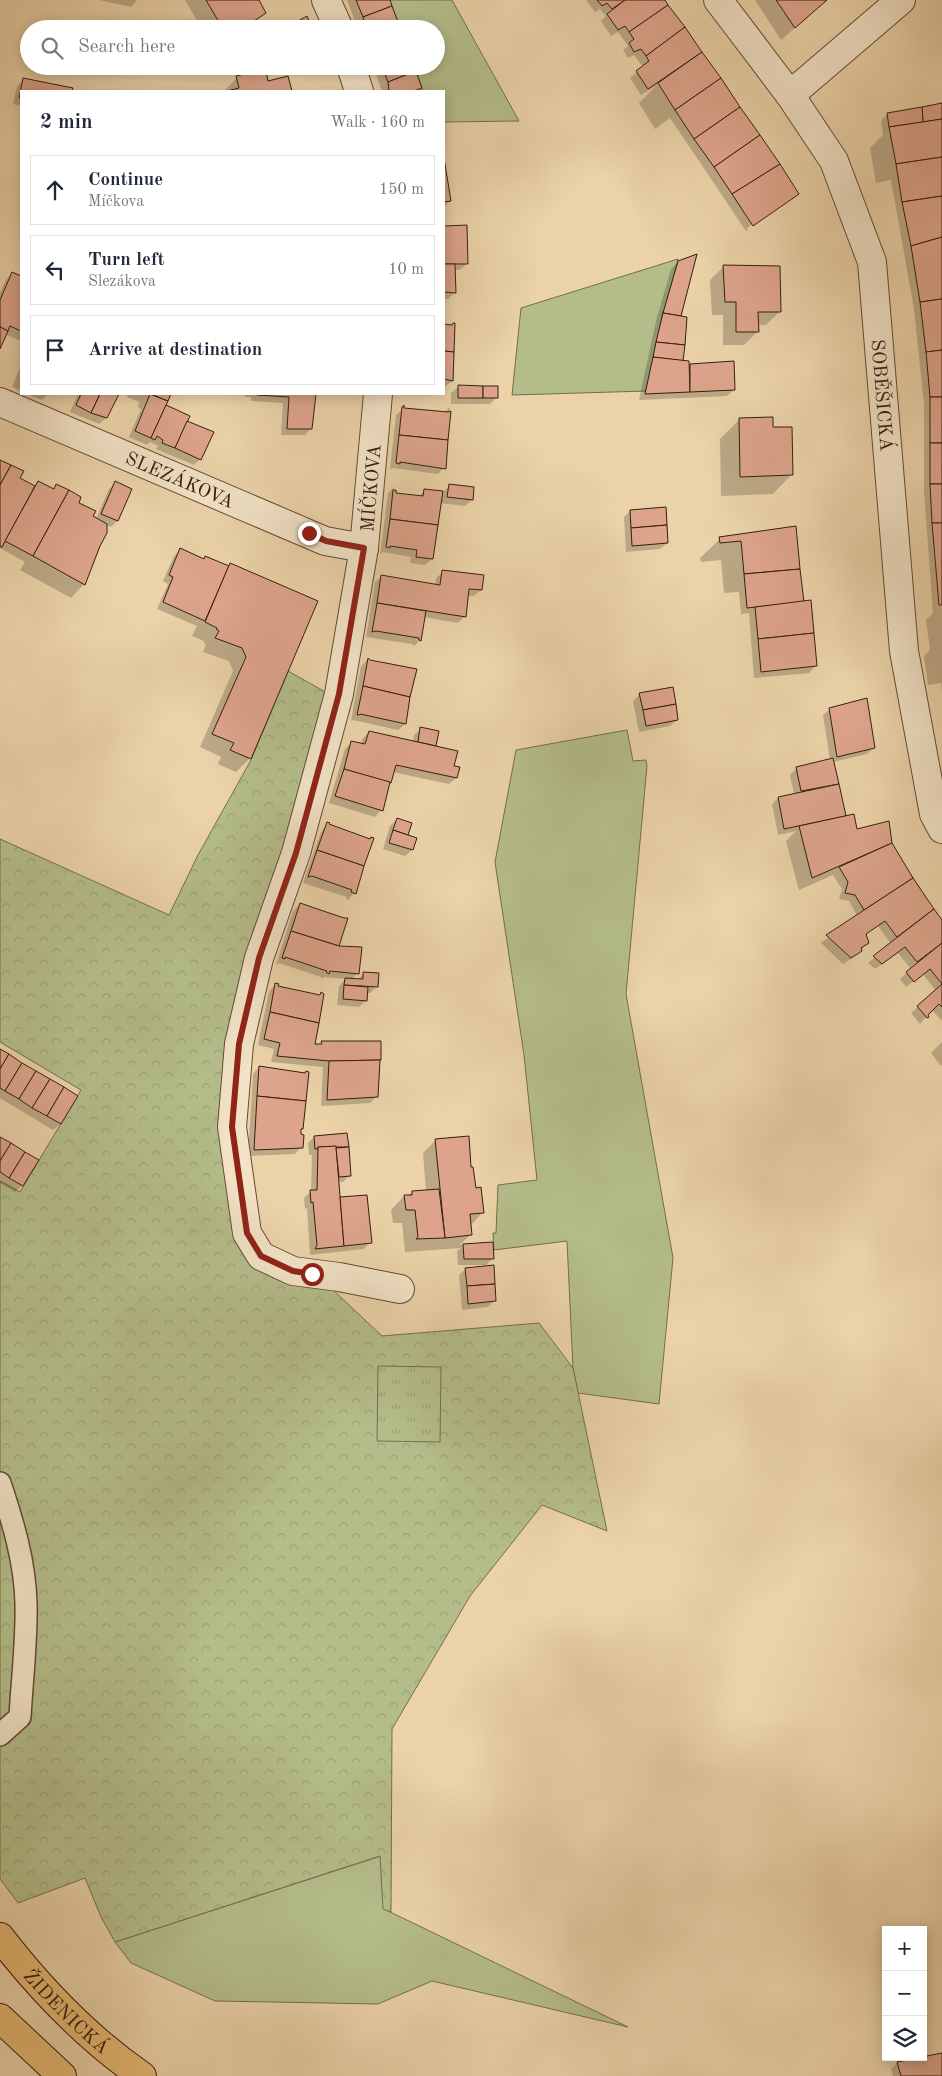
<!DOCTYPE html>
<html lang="en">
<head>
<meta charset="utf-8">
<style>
  :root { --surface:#fff; --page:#f2f2f3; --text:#1f2937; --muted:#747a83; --line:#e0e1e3 }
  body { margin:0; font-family:"Old Standard TT",serif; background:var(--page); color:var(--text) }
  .controls { position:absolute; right:15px; bottom:15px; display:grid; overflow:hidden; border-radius:0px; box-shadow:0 2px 12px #0003 }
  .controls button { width:45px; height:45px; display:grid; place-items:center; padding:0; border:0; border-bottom:1px solid var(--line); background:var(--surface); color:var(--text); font:25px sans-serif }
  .stop { position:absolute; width:15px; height:15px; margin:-11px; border:4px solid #8f2418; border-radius:50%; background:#fff }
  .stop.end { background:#8f2418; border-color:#fff; box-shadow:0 1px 5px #0008 }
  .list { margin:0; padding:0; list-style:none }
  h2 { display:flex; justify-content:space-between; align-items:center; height:65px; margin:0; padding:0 20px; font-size:21px }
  h2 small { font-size:16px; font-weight:400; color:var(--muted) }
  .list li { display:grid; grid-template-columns:32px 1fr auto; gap:15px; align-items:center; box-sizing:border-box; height:70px; margin:0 10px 10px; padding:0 10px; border:1px solid var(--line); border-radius:0px }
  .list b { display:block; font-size:19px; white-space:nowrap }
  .list p { margin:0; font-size:16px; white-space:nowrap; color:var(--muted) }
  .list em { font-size:16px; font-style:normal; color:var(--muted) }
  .icon { flex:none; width:28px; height:28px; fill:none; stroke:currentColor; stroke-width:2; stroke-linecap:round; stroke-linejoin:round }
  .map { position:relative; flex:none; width:942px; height:2076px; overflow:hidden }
  .search { position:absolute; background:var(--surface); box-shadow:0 2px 12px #0003; left:20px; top:20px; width:425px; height:55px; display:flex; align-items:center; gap:12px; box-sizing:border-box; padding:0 18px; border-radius:28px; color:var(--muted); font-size:19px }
  .panel { position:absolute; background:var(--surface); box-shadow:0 2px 12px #0003; left:20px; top:90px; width:425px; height:305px; border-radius:0px }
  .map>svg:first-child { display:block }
  .green { fill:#b4bd8a; stroke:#746e4c }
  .forest { fill:url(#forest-crowns); stroke:#746e4c }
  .park { fill:url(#park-tufts); stroke:#746e4c }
  .shadow { fill:#0003 }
  .building { fill:#dda48b; stroke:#351e0e }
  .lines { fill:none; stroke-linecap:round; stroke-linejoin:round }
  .lane-casing { stroke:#624b34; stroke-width:24 }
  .street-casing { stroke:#624b34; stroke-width:30 }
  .highway-casing { stroke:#351e0e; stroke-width:30 }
  .lane { stroke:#f2e2c6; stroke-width:21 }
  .street { stroke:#f2e2c6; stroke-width:28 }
  .highway { stroke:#e6b974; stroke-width:28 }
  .route { stroke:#8f2418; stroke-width:6 }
  .labels { text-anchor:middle; stroke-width:4.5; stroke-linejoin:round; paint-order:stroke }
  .street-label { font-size:19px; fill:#351e0e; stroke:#f2e2c6 }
</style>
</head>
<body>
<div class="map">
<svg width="942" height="2076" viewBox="0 0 942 2076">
  <defs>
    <pattern id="forest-crowns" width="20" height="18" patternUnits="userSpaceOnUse" patternTransform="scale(1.25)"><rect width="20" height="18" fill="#b4bd8a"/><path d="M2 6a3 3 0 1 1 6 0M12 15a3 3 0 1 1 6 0" fill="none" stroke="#9ba276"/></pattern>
    <pattern id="park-tufts" width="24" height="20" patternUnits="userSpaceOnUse" patternTransform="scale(1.25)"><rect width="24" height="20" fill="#b4bd8a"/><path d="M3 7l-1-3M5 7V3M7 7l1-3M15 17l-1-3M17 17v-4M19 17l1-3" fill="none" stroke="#9ba276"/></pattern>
  </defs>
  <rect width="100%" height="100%" fill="#ebd2a8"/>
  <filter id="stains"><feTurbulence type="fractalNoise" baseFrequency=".004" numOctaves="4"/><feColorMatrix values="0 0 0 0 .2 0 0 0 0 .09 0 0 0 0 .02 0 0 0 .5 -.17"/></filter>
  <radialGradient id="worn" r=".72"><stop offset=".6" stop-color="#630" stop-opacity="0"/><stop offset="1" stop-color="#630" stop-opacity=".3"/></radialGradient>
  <g class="green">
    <path d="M389,0H452L519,121L444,122V91H423L414,66H436V29H400Z"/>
    <path d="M678,259L665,310L663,311L647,391L512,395L521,308Z"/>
    <path d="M627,730L633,761L646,760L647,766L626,994L673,1258L659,1404L578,1393L573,1368L567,1241L494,1250L493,1233H496L498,1185L537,1180L524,1055L495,862L516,750Z"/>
    <path d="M381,1856L384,1909L628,2027L432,1981L378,2004L215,2001L131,1963L115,1942Z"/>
  </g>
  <path class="forest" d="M288,671L329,694L282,854L249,956L237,1235L331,1288L382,1336L539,1323L573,1368L607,1531L542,1505L470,1596L392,1729L391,1912L383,1909L380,1856L115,1942L101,1917L85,1878L18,1903L0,1879V1181L20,1192L81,1090L0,1042V839L169,915L198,855L251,760Z"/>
  <path class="park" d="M378,1366L441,1367L440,1442L377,1441Z"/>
  <g class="shadow">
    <path d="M99,0H137L131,7Z"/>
    <path d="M185,0H258L265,13L247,29H244L251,24V21L239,29H202Z"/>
    <path d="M347,0H388L399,29H358Z"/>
    <path d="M586,0H663L719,78L797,194L792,200V198L747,228L748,230L746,231L670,118L655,129L639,103L656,86L641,95L630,78L643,67L634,55L628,58L623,50L628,46L618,32L611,36L601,21L606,16L600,9L595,12Z"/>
    <path d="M755,0H827L781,40Z"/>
    <path d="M373,66H413L422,91H382Z"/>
    <path d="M287,77L291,91H224L237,78L267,82Z"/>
    <path d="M24,79L71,89V91H21V106L13,104L17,86Z"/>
    <path d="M942,104V691L941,683L928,685L924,656L930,650L926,620L933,613L924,492V404L914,309L891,180L876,183L870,148L883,135L881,121L887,114Z"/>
    <path d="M444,160L450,201L444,207Z"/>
    <path d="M466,226L467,263L460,270H454L455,292L448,299H444V227Z"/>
    <path d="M678,262L681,362L688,365L733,362L734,390L727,396L639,400L656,321L671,269Z"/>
    <path d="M724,266L780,311L766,325H758V331L744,345H723V315H712L710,280Z"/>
    <path d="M12,274L21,278V341L5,334L0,345V293L6,280Z"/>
    <path d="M444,326H453L452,381L445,387H444Z"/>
    <path d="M21,365V391L12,387Z"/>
    <path d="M458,387L497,397L490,404H451V393Z"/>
    <path d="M27,394H48L42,400Z"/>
    <path d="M78,394H117L106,418L99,424L70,412Z"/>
    <path d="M128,394H169L164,406L185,421L200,459L194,465L156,449L158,446L150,442L147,445L129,437L141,409L138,407L139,402L127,397Z"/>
    <path d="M245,394H314L311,428L305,435H281L283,403L251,401V397H245Z"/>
    <path d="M450,407L444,467L438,474L393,468L390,469L396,415L403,409L444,413Z"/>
    <path d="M740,419L772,428L792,474L773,494L721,496L720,439Z"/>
    <path d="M0,461L18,479L34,487L38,482L52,490L57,485L96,519L109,489L116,483L130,490L117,521L111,527L105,525L84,584L71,598L20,570L25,562L0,548Z"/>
    <path d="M449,486L472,500L465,506L440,503L432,559L425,565L410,563L411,557L383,552L380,554L388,493L394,487V494L418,497L425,490L443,492Z"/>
    <path d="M630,511L667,543L660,549L626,552L624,517Z"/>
    <path d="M795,528L803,603L815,666L809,673L754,678L749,613L741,614L739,592L724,593L721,560L701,562L700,558L720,539Z"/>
    <path d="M181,550L203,560L316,602L250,758L236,772L218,764L221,757L200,747L233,671L229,661L203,652L206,644L204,643V641L192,636L197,626L157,609L168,584L163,581L174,556Z"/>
    <path d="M443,572L481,590L474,596H467L465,616L458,623L424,617L420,640L414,646L412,644L366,637L375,582L382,576L435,586L436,578Z"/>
    <path d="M368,659L405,724L398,730L353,720L351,721L361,666Z"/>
    <path d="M640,694L677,720L670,726L639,732L633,701Z"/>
    <path d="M830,709L874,747L867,754L833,762L845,818L856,831L891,842L887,846L892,844L942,922V1021L932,1010L920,1024L911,1013L936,991L923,974L906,987L900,979L911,969L898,953L875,969L868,963L891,944L878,926L865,935L868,943L854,957L843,964L821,943L857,916L849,901L839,899L842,889L833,875L799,890L786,841L796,831L778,835L772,804L778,798L794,794L790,775L797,768L830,760L823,715Z"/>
    <path d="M421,729L438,732L434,747L453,767L458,768L456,778L449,784L393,772L381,810L375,817L329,803L345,749L352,742L361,745L362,739L369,732L413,742L414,735Z"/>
    <path d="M397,819L412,850L405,856L383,849L390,826Z"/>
    <path d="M327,825L354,893L348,900L346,899L347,897L303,883L321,832Z"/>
    <path d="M300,904L346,918L337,947L358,973L351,980H357L364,973L376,987L370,993H366V1000L359,1007L337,1005L339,986L346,979L324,977L322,979L321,977L279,963L276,965L293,911Z"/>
    <path d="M276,984L313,1046H319L322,1043L377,1096L370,1103L321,1106L323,1067L271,1062L274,1049L258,1045L269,991Z"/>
    <path d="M942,1042V1065L941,1066L931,1053Z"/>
    <path d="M0,1051L76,1096L60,1124L53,1130L0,1098Z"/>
    <path d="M259,1067L301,1129L300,1130L301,1147L295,1154L248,1156L253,1074Z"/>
    <path d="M346,1135L350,1175L343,1182H338L339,1198L370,1242L364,1249L310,1255L307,1208L305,1209L304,1198L311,1191L312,1155H309L308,1143L314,1137Z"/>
    <path d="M0,1138L37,1160L22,1186L15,1192L0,1183Z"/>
    <path d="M436,1140L470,1168L475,1189L483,1212L470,1226V1235L460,1245L492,1244L493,1258L486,1265H458L457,1251L461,1248L405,1252L402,1223H393L391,1210L404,1196H408L412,1192L426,1191L423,1153Z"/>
    <path d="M466,1269L494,1301L488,1307L462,1310L459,1275Z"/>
    <path d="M942,2054V2076H893L891,2069L897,2063Z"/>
  </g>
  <g class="building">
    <path d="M206,0H259L266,13L242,29H223Z"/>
    <path d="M356,0H390L392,6L363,17Z"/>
    <path d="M597,0H625L612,9L607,3L602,6Z"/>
    <path d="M625,0H665L668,5L629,32L625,26L618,30L607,14Z"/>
    <path d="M776,0H827L795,28Z"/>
    <path d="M668,5L685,27L646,56L641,49L634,52L629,43L634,39L629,32Z"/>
    <path d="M392,6L398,22L381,29H367L363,17Z"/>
    <path d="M307,16L312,29H285L300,20Z"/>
    <path d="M398,22L400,29H381Z"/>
    <path d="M685,27L702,52L648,89L636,71L649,61L646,56Z"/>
    <path d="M702,52L721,78L675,110L658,83Z"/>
    <path d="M382,66H414L416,71L388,82Z"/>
    <path d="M268,68L269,70L266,71L268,81L288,76L292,91H227L239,88L236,76Z"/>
    <path d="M416,71L422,88L414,91H389L388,82Z"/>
    <path d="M23,78L73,88L72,91H21V98H19Z"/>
    <path d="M721,78L740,107L694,139L675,110Z"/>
    <path d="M942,103V119L923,122L922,107Z"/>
    <path d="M740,107L760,135L714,167L694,139Z"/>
    <path d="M922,107L923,122L889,127L887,113Z"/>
    <path d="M942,119V157L896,164L889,127Z"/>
    <path d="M760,135L780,164L732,194L714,167Z"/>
    <path d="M942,157V196L902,202L896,164Z"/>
    <path d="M444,158L451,201L444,202Z"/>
    <path d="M780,164L799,194L753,226L732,194Z"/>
    <path d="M942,196V237L911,246L902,202Z"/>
    <path d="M467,225L468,264H444V226Z"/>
    <path d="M942,237V299L920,302L911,246Z"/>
    <path d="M697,254L681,316L663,313L678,261Z"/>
    <path d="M444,264H455L456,293L444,292Z"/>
    <path d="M723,265L780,266L781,312H758L759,332H736V302H725Z"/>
    <path d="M12,272L21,276V331L10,326L8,331L0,327V300Z"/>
    <path d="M942,299V350L926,352L920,302Z"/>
    <path d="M663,313L687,317L685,345L656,342Z"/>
    <path d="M453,323H455L454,352L444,351V324L452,325Z"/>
    <path d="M0,327L8,331L0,349Z"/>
    <path d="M656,342L685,345L683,361L653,357Z"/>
    <path d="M942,350V397H930L926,352Z"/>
    <path d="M444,351L454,352L453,381L444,379Z"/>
    <path d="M653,357L689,361L690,392L645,394Z"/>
    <path d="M734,361L735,390L690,392V364Z"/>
    <path d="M458,385L483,386V398H458Z"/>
    <rect x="483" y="386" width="15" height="12"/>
    <path d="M81,394H100L91,413L76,405Z"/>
    <path d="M100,394H119L107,418L91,413Z"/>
    <path d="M150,394L168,401L151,438L135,431Z"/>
    <path d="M151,394H171L168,401Z"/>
    <path d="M257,394H316L312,429H287L289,397L257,395Z"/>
    <rect x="930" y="397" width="12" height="46"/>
    <path d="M166,405L190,416L175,448L162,443L163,440L157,436L155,440L151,438Z"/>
    <path d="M404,405V408L448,412L451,411L448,440L399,435L402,407Z"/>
    <path d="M773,417V427H792L793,475L740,477L739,418Z"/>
    <path d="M187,421L214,432L201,460L175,448Z"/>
    <path d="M399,435L448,440L446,469L400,462V464L396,463Z"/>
    <rect x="930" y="443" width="12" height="41"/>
    <path d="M0,460L11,465L0,485Z"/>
    <path d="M11,465L24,471L20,478L35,486L2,547H0V485Z"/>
    <path d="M38,481L54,489L56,484L69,490L33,556L5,541Z"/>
    <path d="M115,481L132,489L118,521L101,514Z"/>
    <path d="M449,484L474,487L473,500L447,497Z"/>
    <path d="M930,484H942V523H932Z"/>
    <path d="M424,489L443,491L438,525L390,519L393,490H396V493L423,496Z"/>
    <path d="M69,490L81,497L79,503L96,511L93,516L107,524V533L100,546L85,585L33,556Z"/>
    <path d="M666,507L667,525L631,528L630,510Z"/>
    <path d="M390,519L438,525L433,559L416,557L417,550L390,546V548L386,547Z"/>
    <path d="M932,523H942V605H939Z"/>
    <path d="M667,525L668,543L632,546L631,528Z"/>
    <path d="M796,526L800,569L744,574L741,541L720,543L719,537Z"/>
    <path d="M180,548L204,559L205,556L229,566L205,621L163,602L173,577L169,575Z"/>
    <path d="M230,563L318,601L251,759L230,750L234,743L212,734L246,657L242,648L215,638L219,631L216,629L217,628L205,622Z"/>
    <path d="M800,569L804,602L747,608L744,574Z"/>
    <path d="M442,570L484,575L482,590L469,589L466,617L377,603L381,575L440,585Z"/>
    <path d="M811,600L814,633L758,639L755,607Z"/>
    <path d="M377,603L426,611L421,641L419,640V638L376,631L372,632Z"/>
    <path d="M814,633L817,666L761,672L758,639Z"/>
    <path d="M368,658L370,660L417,669L410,697L363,686Z"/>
    <path d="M363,686L410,697L406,724L360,714L359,715H357Z"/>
    <path d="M673,687L676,704L643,710L639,693Z"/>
    <path d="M867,698L875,748L837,757L829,708Z"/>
    <path d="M676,704L678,720L646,726L643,710Z"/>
    <path d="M420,727L439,731L436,746L418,742Z"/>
    <path d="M369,731L458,751L454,766L460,767L457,778L396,765L391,783L344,769L351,741L365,744Z"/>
    <path d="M833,758L839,784L801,791L796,767Z"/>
    <path d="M344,769L390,782L383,811L335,796Z"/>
    <path d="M839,784L846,816L784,829L778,797Z"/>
    <path d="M854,814L857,829L889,821L892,843L812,878L799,826Z"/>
    <path d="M397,818L412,823L408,835L393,830Z"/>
    <path d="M327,822L330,823L329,824L370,839L371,837L374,838L364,866L317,850Z"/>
    <path d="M393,830L417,838L413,850L389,843Z"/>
    <path d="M892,843L913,878L864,910L855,895L845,893L848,882L839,867Z"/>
    <path d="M317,850L364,866L356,894L351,892L352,890L312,876L308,877Z"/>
    <path d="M913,878L934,909L897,937L885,921L866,934L869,943L861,948L862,951L851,958L826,935Z"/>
    <path d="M300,903L344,918H348L339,946L291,931Z"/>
    <path d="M934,909L942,920V943L917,962L905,947L882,964L873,956Z"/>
    <path d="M291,931L339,946L362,947L359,974L330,971L329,974L326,972L327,971L285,957V959L282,958Z"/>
    <path d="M942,943V984L930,969L914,982L906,972Z"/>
    <path d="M363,972L379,973L378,987L344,985L345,978L363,979Z"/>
    <path d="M275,983L279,984L278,986L320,995L321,992L324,994L319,1023L270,1012Z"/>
    <path d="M942,984V1007L939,1004L928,1015L929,1017L927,1018L917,1006Z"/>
    <path d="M344,985L368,987L367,1001L343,999Z"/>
    <path d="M270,1012L319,1023L315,1044H322L321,1041H381V1060L329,1061L277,1056L280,1043L264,1039Z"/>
    <path d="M0,1049L9,1054L0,1069Z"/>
    <path d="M9,1054L22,1063L5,1091L0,1088V1069Z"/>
    <path d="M380,1060L378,1097L327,1100L329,1061Z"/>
    <path d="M22,1063L36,1071L19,1099L5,1091Z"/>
    <path d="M259,1066L305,1073L306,1071L309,1072L306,1101L257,1096Z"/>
    <path d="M36,1071L50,1079L32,1108L19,1099Z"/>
    <path d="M50,1079L64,1087L47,1116L32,1108Z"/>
    <path d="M64,1087L78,1096L61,1124L47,1116Z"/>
    <path d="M257,1096L306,1101L303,1129H301V1134L304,1135L303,1148L254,1150Z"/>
    <path d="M347,1133L349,1147H318V1149H315L314,1136Z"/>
    <path d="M469,1136L471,1167H473L476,1188L481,1187L484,1213L470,1214L472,1235L445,1238L435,1139Z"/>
    <path d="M0,1137L11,1143L0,1161Z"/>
    <path d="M11,1143L25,1152L9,1178L0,1172V1161Z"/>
    <path d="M336,1146L344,1246L315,1249L317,1245L313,1202L311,1203L310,1190H317L318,1147Z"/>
    <path d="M349,1147L351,1176L339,1177L336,1148Z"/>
    <path d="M25,1152L39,1160L23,1186L9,1178Z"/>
    <path d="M439,1189L445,1238L416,1239L418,1237L415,1210H406L404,1195H412V1191Z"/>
    <path d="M367,1195L372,1243L344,1246L340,1197Z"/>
    <path d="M493,1242L494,1259H464L463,1244Z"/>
    <path d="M494,1265L495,1284L467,1286L465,1268Z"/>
    <path d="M495,1284L496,1301L468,1304L467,1286Z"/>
    <path d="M942,2053V2076H901L897,2062Z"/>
  </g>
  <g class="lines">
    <defs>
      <path id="lane" d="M0,1483C13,1522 25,1562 26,1603C27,1641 22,1679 20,1717L0,1735"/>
      <g id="street">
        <path d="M326,0L339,29"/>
        <path id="s1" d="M718,0L790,95L834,161L872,262L904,651L934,814L942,829"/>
        <path d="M351,66L359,91"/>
        <path d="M790,95L901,0"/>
        <path d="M378,394L364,548L339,694L296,853L259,958L239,1044L232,1127L247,1233L261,1256L293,1271L339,1277L400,1289"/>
        <path id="s2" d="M0,402L325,541L364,548"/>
      </g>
      <g id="highway">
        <path id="s3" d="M0,1937C41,1990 87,2038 142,2076"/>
        <path d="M0,2018L62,2076"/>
      </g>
    </defs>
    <use href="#lane" class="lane-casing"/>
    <use href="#street" class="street-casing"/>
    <use href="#highway" class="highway-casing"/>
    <use href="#lane" class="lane"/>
    <use href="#street" class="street"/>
    <use href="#highway" class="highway"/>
  </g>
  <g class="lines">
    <path class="route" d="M309,533L326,541L364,548L339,694L296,853L259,958L239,1044L232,1127L247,1233L261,1256L293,1271L312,1274"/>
  </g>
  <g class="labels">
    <g class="street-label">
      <text dy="7" stroke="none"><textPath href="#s1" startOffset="440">SOBĚŠICKÁ</textPath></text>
      <text dy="7" stroke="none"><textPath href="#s2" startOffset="196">SLEZÁKOVA</textPath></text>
      <text transform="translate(370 488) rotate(-85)" y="7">MÍČKOVA</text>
      <text dy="7" stroke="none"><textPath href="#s3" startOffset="100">ŽIDENICKÁ</textPath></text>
    </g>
  </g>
  <rect width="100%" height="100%" filter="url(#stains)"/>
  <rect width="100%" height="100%" fill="url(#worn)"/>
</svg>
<div class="controls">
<button>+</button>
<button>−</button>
<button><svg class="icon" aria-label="layers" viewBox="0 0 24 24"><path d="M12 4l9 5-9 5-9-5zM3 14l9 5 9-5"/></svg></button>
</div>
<div class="stop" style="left:312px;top:1274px"></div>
<div class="stop end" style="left:309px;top:533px"></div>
<div class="search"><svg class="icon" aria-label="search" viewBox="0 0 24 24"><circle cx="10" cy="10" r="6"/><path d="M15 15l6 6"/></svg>Search here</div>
<section class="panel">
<h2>2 min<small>Walk · 160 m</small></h2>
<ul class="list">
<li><svg class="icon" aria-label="ahead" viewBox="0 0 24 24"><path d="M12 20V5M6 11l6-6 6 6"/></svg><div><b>Continue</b><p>Míčkova</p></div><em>150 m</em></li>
<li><svg class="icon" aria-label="left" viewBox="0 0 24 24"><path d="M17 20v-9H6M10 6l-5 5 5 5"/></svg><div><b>Turn left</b><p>Slezákova</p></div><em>10 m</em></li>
<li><svg class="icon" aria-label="arrive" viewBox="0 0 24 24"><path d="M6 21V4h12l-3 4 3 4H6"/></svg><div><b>Arrive at destination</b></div></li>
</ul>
</section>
</div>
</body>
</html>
